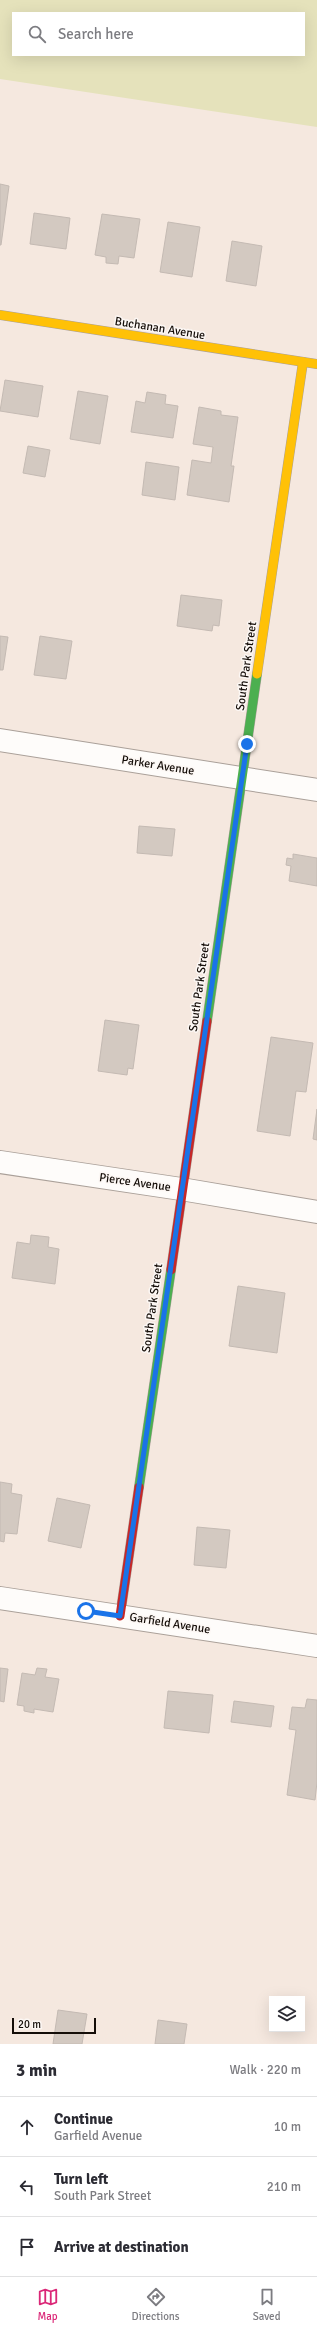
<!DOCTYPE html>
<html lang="en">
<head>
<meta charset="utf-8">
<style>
  :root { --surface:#fff; --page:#f7f7f7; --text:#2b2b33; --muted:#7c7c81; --line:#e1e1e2; --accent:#db2777 }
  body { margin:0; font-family:Signika,sans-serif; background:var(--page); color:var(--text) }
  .controls { position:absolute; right:12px; bottom:12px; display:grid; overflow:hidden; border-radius:0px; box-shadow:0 4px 16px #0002 }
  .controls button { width:36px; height:36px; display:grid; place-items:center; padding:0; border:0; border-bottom:1px solid var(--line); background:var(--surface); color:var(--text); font:20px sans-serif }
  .scale { position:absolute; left:12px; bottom:10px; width:84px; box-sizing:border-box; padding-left:4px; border:2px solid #140d08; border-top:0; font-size:11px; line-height:14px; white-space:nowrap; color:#140d08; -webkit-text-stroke:3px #fcf7f4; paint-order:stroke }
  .stop { position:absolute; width:12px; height:12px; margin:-9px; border:3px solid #1a73e8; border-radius:50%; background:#fff }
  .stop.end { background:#1a73e8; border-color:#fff; box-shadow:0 1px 4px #0008 }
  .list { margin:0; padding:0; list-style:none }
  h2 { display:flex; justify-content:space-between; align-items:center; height:52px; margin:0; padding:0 16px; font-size:17px }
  h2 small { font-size:13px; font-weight:400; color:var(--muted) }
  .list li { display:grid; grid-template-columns:26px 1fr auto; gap:12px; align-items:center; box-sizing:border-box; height:60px; padding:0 16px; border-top:1px solid var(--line) }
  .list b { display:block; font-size:15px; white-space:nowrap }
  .list p { margin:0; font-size:13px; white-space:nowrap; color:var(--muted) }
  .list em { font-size:13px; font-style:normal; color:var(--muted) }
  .icon { flex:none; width:22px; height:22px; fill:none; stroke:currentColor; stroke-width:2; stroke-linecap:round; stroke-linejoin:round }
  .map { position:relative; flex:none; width:317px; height:2044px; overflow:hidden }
  .search { position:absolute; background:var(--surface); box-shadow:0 4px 16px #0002; left:12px; right:12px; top:12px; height:44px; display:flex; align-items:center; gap:10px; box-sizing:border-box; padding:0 14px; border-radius:0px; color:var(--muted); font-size:15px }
  .sheet { height:232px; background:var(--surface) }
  nav { display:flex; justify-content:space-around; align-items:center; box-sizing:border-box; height:56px; border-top:1px solid var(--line); background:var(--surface); font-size:11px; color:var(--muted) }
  nav a { display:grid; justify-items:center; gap:2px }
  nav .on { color:var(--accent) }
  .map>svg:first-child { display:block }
  .green { fill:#e5e2bb; fill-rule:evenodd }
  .building { fill:#d3c9c1; stroke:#c4bab3 }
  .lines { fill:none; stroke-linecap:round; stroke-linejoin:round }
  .street-casing { stroke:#aaa099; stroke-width:24 }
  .fast-casing { stroke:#aaa099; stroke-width:10 }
  .slow-casing { stroke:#aaa099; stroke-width:10 }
  .jam-casing { stroke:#aaa099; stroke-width:10 }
  .street { stroke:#fefcfa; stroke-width:22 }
  .fast { stroke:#4caf50; stroke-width:9 }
  .slow { stroke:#ffc107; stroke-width:9 }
  .jam { stroke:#c62828; stroke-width:9 }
  .route { stroke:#1a73e8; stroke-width:5 }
  .labels { text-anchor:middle; stroke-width:3; stroke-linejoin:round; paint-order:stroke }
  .street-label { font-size:12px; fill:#140d08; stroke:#fcf7f4 }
</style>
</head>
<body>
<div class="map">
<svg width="317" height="2044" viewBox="0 0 317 2044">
  <rect width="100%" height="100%" fill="#f5e8df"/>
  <path class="green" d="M0,0H317V127L0,79ZM13,13H304V55H13Z"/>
  <g class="building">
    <path d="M0,184L9,186L1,245H0Z"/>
    <path d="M34,213L70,218L66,249L30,244Z"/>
    <path d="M102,214L140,219L134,258L119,256L118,264L106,263V257L95,255Z"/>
    <path d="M168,222L200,227L192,277L160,272Z"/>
    <path d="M232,241L262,246L256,286L226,281Z"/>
    <path d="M5,380L43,386L38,417L0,411Z"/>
    <path d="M78,391L108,396L100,444L70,439Z"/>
    <path d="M147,392L166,395L165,404L178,406L173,438L131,432L136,401L145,403Z"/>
    <path d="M199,407L221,411V415L238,417L231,466H234L229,502L187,495L192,460L211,463L213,447L193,444Z"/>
    <path d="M28,446L50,450L45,477L23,473Z"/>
    <path d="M146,462L179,467L175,500L142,495Z"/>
    <path d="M181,595L222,600L219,626L213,625L212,631L177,626Z"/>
    <path d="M0,636L8,637L3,670H0Z"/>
    <path d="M40,636L72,641L66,679L34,675Z"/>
    <path d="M139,826L175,829L172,856L137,853Z"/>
    <path d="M293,854L317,858V886L289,881L291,866L286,865L287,858L293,859Z"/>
    <path d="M105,1020L139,1025L133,1069L128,1068L127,1075L98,1071Z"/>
    <path d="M271,1037L313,1043L306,1092L296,1091L290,1136L257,1131Z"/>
    <path d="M317,1109V1140L313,1139Z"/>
    <path d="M31,1235L49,1237L48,1247L59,1249L55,1284L12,1278L17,1242L30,1244Z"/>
    <path d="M238,1286L285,1293L277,1353L229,1346Z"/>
    <path d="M0,1482L12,1484L11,1493L22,1495L17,1534L5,1533L4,1542L0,1541Z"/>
    <path d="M57,1498L90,1505L81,1548L48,1541Z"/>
    <path d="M197,1527L230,1530L226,1568L194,1565Z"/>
    <path d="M0,1668L8,1669L4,1702L0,1701Z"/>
    <path d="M37,1668L47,1669L45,1677L59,1679L53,1712L34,1709V1713L24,1711V1706L17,1705L22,1673L35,1675Z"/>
    <path d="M168,1691L213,1695L209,1733L164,1728Z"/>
    <path d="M307,1699L317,1700V1782L315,1800L287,1795L296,1730L289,1729L292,1707L305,1708Z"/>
    <path d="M234,1701L274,1706L271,1727L231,1722Z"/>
    <path d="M58,2010L87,2014L82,2044H53Z"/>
    <path d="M158,2020L187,2024L184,2044H155Z"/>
  </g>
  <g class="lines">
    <defs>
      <g id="street">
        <path d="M0,740L317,790"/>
        <path d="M0,1162L181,1189L317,1212"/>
        <path d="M0,1598L317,1646"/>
      </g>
      <g id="fast">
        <path d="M207,1021L257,674"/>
        <path d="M139,1487L171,1270"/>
      </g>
      <g id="slow">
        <path d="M0,315L317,364"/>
        <path d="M257,674L303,362"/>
      </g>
      <g id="jam">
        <path d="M171,1270L207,1021"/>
        <path d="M120,1616L139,1487"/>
      </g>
    </defs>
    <use href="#street" class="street-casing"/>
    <use href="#fast" class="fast-casing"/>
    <use href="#slow" class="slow-casing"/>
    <use href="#jam" class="jam-casing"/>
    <use href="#street" class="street"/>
    <use href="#fast" class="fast"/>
    <use href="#slow" class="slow"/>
    <use href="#jam" class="jam"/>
  </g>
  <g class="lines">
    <path class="route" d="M86,1611L120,1616L247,744"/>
  </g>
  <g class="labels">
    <g class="street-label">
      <text transform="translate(160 328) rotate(9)" y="4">Buchanan Avenue</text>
      <text transform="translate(246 666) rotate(-82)" y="4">South Park Street</text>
      <text transform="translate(158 765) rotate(9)" y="4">Parker Avenue</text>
      <text transform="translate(199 987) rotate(-82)" y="4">South Park Street</text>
      <text transform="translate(135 1182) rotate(8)" y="4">Pierce Avenue</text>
      <text transform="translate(152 1308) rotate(-82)" y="4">South Park Street</text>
      <text transform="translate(170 1623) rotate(9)" y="4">Garfield Avenue</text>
    </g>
  </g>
</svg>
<div class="controls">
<button><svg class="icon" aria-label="layers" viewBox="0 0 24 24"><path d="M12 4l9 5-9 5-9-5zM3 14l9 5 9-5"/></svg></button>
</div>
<div class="scale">20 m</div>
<div class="stop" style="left:86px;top:1611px"></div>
<div class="stop end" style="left:247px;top:744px"></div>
<div class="search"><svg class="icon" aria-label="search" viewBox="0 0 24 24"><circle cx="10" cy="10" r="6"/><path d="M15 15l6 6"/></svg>Search here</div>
</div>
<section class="sheet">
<h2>3 min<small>Walk · 220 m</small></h2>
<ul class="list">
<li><svg class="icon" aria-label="ahead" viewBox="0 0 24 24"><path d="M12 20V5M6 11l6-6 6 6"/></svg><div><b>Continue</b><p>Garfield Avenue</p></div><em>10 m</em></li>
<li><svg class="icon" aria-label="left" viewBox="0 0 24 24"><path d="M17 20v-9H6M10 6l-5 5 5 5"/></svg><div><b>Turn left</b><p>South Park Street</p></div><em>210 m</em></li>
<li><svg class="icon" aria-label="arrive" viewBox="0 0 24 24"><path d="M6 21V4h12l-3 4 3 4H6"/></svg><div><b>Arrive at destination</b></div></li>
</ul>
</section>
<nav>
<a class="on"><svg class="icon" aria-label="map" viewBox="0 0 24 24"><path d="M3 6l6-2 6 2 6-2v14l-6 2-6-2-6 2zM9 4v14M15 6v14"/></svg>Map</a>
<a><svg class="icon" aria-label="directions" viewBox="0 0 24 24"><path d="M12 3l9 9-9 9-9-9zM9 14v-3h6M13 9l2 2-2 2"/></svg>Directions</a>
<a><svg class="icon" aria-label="saved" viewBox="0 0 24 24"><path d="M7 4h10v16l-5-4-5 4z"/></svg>Saved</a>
</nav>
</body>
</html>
